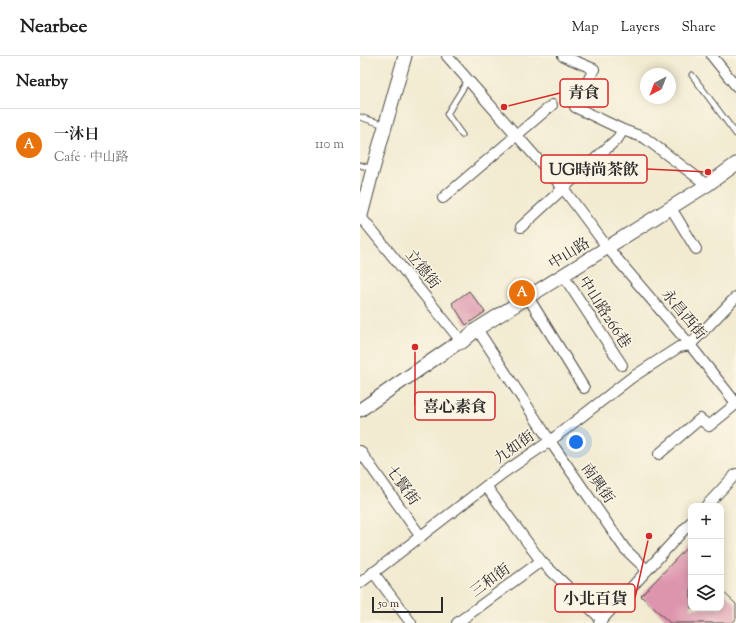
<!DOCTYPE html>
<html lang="en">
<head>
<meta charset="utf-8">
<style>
  :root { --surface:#fff; --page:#f2f2f2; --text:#222; --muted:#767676; --line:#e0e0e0; --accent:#b5179e }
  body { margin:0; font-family:"Sorts Mill Goudy","Noto Serif TC",serif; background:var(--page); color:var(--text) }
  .controls { position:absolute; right:12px; bottom:12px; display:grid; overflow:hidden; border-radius:8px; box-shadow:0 2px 10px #0003 }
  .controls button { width:36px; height:36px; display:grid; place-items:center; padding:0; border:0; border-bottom:1px solid var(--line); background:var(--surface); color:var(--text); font:20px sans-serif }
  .compass { position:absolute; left:280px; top:12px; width:36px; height:36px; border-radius:50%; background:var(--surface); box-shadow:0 2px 10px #0003; rotate:222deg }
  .scale { position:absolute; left:12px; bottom:10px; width:71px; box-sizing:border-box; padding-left:4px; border:2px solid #2b2b2b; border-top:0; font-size:11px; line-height:14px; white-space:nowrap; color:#2b2b2b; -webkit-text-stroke:3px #fcf5e5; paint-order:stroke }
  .you { position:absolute; left:216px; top:386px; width:14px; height:14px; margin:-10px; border:3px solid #fff; border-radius:50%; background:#1a73e8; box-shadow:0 0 0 6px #1a73e833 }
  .badge { display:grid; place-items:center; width:26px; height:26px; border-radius:50%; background:var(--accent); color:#fff; font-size:13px; font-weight:700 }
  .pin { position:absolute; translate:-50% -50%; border:2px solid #fff; box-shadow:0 1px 4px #0006 }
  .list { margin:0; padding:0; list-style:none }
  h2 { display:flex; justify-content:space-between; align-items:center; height:52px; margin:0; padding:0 16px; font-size:17px }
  h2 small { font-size:13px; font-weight:400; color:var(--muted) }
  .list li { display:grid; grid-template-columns:26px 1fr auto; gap:12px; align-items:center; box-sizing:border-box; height:72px; padding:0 16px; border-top:1px solid var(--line) }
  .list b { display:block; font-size:15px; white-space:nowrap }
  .list p { margin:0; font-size:13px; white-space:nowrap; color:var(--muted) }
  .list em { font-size:13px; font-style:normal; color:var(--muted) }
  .icon { flex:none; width:22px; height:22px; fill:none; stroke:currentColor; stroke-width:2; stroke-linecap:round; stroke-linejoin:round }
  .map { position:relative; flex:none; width:376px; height:567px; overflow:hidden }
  header { display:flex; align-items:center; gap:24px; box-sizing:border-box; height:56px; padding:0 20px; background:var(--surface); border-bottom:1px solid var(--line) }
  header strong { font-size:19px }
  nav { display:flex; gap:22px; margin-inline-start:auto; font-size:14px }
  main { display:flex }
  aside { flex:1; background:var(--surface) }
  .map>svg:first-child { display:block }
  .building { fill:#dd95ad }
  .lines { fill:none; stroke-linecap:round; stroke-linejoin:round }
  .service-casing { stroke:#494844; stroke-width:7 }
  .minor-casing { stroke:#494844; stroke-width:12 }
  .tertiary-casing { stroke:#494844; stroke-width:15 }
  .service { stroke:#fff; stroke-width:5 }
  .minor { stroke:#fff; stroke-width:10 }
  .tertiary { stroke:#fff; stroke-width:13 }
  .labels { text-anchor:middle; stroke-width:3; stroke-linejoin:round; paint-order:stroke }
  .street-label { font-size:15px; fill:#2b2b2b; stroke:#fcf5e5 }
  .leader { fill:none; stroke:#d62828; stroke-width:1.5 }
  .callout-dot { fill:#d62828; stroke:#fcf5e5; stroke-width:1.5 }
  .callout { fill:#fcf5e5; stroke:#d62828; stroke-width:1.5 }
  .callout-label { font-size:16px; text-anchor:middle; font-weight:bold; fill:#2b2b2b }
</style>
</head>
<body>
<header>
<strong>Nearbee</strong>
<nav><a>Map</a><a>Layers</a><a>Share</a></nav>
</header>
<main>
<aside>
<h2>Nearby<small></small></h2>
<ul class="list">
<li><span class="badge" style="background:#e8710a">A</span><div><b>一沐日</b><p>Café · 中山路</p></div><em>110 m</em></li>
</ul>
</aside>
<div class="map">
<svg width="376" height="567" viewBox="0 0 376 567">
  <rect width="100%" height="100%" fill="#fcf5e5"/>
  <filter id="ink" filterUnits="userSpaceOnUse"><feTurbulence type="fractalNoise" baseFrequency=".025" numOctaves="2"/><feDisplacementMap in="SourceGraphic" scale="8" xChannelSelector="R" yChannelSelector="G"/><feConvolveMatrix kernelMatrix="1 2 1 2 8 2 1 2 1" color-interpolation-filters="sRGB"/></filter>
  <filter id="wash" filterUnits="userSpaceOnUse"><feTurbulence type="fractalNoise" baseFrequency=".012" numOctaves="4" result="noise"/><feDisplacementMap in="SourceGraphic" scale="16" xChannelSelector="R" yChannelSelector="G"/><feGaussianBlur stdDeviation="0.9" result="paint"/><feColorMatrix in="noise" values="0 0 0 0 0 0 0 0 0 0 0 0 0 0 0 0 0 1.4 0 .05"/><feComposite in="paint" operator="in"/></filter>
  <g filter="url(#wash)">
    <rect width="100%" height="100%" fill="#f2ebd1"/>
    <g id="blocks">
      <g class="building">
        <path d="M109,235L125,256L106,269L92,247Z"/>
        <path d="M331,487V552H361V534L376,548V563L372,567H310L281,540Z"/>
      </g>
    </g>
  </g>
  <g filter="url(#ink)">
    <use href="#blocks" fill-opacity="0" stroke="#494844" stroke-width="1"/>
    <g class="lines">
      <defs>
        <g id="service">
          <path d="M332,19L376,78"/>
          <path d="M0,61L25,69"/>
          <path d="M102,79L87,58L108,24"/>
          <path d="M0,109L12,113"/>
        </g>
        <g id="minor">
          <path d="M87,0L203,132L247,191L330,289L376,347"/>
          <path d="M203,0L234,13L215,51L263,74L285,82L347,129"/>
          <path d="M352,0L376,30"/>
          <path d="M83,142L192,49"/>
          <path d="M311,152L336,193"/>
          <path d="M0,160L102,286"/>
          <path d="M161,171L258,82L263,74"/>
          <path d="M203,219L262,309"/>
          <path d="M168,241L224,332"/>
          <path d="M117,273L190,385L265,493L287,514"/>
          <path d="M0,395L61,481"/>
          <path d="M299,398L340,363L349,370L376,348"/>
          <path d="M126,430L181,505L242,564"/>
          <path d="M346,450L376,418"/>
          <path d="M13,516L51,567"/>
          <path d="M0,527L143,417L190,385L271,322L319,291L330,289L376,241"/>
          <path d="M97,567L181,505"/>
          <path d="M239,567L331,466"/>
        </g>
        <g id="tertiary">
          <path d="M0,163L13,113L45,0"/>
          <path d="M0,354L96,288L102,286L117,273L347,129L376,108"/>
        </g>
      </defs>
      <use href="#service" class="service-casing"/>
      <use href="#minor" class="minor-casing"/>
      <use href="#tertiary" class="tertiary-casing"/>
      <use href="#service" class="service"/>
      <use href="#minor" class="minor"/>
      <use href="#tertiary" class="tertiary"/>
    </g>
  </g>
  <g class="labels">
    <g class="street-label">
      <text transform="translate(209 197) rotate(-32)" y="5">中山路</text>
      <text transform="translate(63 213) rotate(51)" y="5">立德街</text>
      <text transform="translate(245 256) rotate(57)" y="5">中山路266巷</text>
      <text transform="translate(324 258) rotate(50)" y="5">永昌西街</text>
      <text transform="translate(154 391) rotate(-35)" y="5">九如街</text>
      <text transform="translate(238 427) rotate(55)" y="5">南興街</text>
      <text transform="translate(43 429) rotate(54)" y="5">七賢街</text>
      <text transform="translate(130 524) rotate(-36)" y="5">三和街</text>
    </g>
  </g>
  <path class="leader" d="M144 51L200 37M348 116L287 113M55 291L55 350M289 480L275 542"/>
  <g class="callout-dot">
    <circle cx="144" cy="51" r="4"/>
    <circle cx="348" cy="116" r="4"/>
    <circle cx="55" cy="291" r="4"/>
    <circle cx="289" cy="480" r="4"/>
  </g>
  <g class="callout">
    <rect x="200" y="23" width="48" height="28" rx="4"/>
    <rect x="181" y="99" width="106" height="28" rx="4"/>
    <rect x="55" y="336" width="80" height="28" rx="4"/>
    <rect x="195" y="528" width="80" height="28" rx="4"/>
  </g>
  <g class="callout-label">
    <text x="224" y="42">青食</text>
    <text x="234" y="119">UG時尚茶飲</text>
    <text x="95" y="356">喜心素食</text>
    <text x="235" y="548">小北百貨</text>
  </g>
</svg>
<div class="controls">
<button>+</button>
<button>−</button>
<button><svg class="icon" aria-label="layers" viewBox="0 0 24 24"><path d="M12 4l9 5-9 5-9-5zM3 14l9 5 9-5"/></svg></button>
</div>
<svg class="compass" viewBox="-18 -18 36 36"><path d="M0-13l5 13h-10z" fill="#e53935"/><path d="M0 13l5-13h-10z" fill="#767676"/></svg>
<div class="scale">50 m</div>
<div class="you"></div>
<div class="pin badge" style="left:162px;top:237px;background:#e8710a">A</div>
</div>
</main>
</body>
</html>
